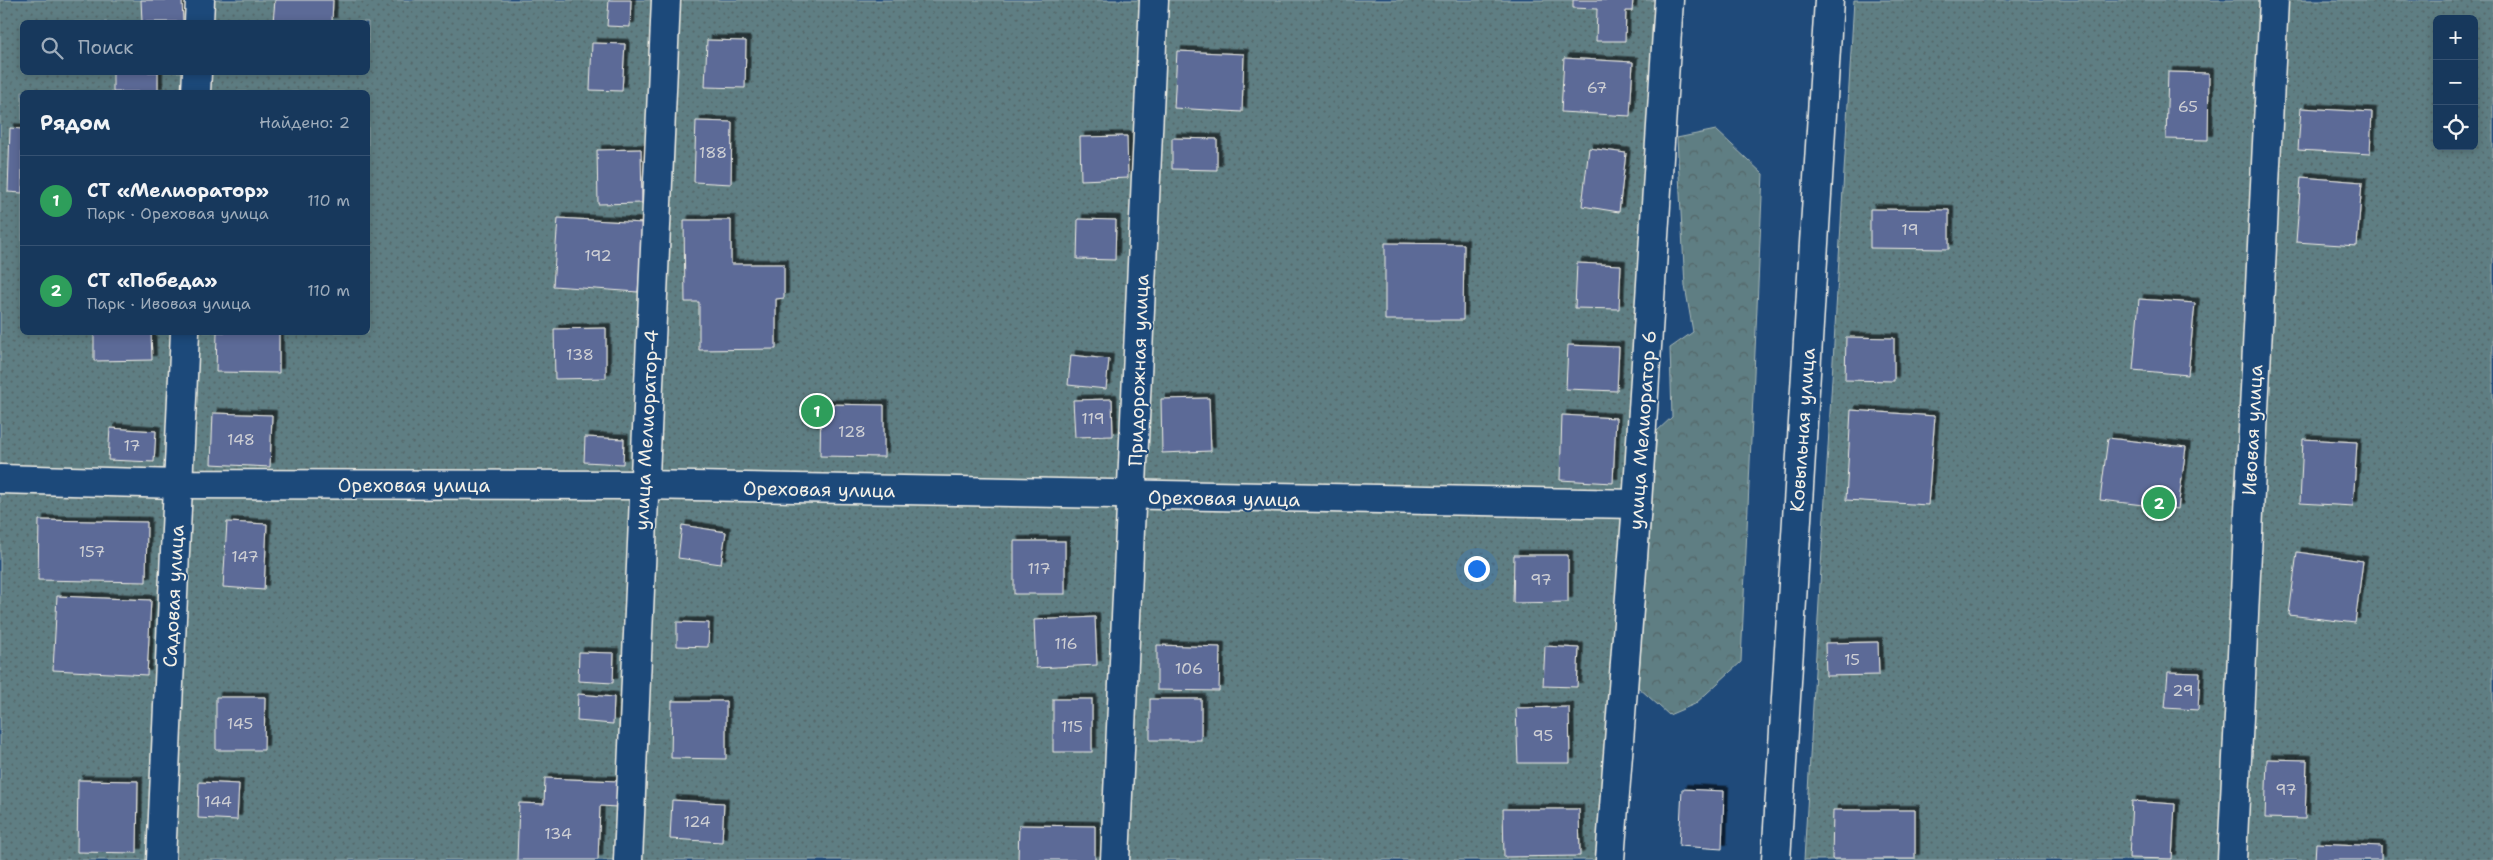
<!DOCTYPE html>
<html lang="ru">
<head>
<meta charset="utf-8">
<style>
  :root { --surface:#17385c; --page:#244365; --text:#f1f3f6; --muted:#9eacbb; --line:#365272; --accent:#ffd166 }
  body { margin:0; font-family:"Shantell Sans",sans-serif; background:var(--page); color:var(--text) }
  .controls { position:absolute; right:15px; top:15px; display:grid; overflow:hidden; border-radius:8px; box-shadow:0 2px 8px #0003 }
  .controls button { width:45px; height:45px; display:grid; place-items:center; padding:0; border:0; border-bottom:1px solid var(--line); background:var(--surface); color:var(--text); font:25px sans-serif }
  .you { position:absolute; left:1476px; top:568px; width:18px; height:18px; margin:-12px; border:4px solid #fff; border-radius:50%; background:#1a73e8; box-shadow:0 0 0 8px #1a73e833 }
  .badge { display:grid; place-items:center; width:32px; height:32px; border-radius:50%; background:var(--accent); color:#fff; font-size:16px; font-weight:700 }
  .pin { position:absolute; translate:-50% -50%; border:2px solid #fff; box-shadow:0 1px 5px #0006 }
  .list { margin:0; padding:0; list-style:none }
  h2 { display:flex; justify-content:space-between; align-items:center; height:65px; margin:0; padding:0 20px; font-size:21px }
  h2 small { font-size:16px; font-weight:400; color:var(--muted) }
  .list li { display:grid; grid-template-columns:32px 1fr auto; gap:15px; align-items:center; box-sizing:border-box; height:90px; padding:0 20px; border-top:1px solid var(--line) }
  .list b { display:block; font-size:19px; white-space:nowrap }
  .list p { margin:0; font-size:16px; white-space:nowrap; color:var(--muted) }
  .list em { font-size:16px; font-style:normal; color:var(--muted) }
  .icon { flex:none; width:28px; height:28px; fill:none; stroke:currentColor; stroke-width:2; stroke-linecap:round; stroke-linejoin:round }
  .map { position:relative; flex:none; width:2493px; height:860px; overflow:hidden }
  .search { position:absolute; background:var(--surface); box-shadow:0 2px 8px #0003; left:20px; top:20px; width:350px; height:55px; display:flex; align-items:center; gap:12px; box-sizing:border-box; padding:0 18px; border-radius:8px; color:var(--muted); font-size:19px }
  .panel { position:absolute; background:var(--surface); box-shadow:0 2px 8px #0003; left:20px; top:90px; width:350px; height:245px; border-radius:8px }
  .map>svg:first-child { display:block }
  .forest { fill:url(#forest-crowns); stroke:#a9b8b6 }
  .garden { fill:url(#garden-dots); stroke:#a9b8b6; fill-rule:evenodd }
  .building { fill:#5b6a97; stroke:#f4f1e8; filter:url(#shadow) }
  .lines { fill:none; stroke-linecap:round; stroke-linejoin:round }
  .minor-casing { stroke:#f4f1e8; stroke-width:31 }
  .minor { stroke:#1f4a7a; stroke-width:28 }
  .labels { text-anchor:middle; stroke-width:4; stroke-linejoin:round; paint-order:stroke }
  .number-label { font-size:16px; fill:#cecfd4 }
  .street-label { font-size:19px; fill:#f4f1e8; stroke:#1f4a7a }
</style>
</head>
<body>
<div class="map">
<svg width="2493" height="860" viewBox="0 0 2493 860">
  <defs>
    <pattern id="forest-crowns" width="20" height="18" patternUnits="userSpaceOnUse" patternTransform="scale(1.25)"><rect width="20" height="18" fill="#5e7e83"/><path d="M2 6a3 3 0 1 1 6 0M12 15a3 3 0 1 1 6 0" fill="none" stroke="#556668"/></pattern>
    <pattern id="garden-dots" width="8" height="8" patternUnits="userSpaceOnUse" patternTransform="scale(1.25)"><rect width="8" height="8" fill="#5e7e83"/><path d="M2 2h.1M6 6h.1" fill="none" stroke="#556668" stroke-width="1.8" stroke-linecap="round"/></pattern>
    <filter id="shadow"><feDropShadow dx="4.5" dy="-4.5" stdDeviation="0" flood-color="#0009"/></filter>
  </defs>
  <rect width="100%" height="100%" fill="#1f4a7a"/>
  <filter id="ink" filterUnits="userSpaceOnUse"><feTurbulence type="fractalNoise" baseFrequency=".02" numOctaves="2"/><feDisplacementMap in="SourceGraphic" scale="10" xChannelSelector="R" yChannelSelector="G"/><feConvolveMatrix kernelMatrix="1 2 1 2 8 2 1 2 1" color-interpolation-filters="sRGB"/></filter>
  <g filter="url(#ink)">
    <path class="forest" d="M1716,130L1763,174L1741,662L1695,704L1669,715L1638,687L1657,431L1672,417L1670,348L1693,332L1685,286L1677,138Z"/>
    <g class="garden">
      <path d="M0,0H1660L1601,860H0ZM22,22H368V72H22ZM22,92H368V332H22Z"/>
      <path d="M1854,0H2493V860H1804ZM2437,19H2474V146H2437Z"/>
    </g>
    <g class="building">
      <path d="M141,0H182L183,22H142Z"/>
      <path d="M275,0H333L332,22H273Z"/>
      <path d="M609,0H631L630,27L607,26Z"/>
      <path d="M1573,0H1633L1632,11H1626L1625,41H1596L1597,9L1573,8Z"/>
      <path d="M707,40L746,41L745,88L705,87Z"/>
      <path d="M592,43L625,44L622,91L590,90Z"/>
      <path d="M1177,51L1244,54L1242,112L1174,108Z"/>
      <path d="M1564,58L1633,62L1630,116L1561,112Z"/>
      <rect x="113" y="72" width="45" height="20"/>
      <path d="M2168,72L2209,73L2208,140L2166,139Z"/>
      <path d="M2301,108L2372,112L2370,154L2298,150Z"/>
      <path d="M696,121L732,122L731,184L694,182Z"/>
      <path d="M10,128L22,129V193L8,192Z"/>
      <path d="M1127,136L1128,178L1081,180L1080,137Z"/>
      <path d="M1172,138L1217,139V170L1172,169Z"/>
      <path d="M1589,148L1626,153L1619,212L1582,206Z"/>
      <path d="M641,149L642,203L598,204L597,150Z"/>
      <path d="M2301,177L2362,182L2357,246L2296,242Z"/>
      <path d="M1870,209L1949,210V249L1870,248Z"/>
      <path d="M558,218L643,223L638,292L553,286Z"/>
      <path d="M1078,219L1116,220L1115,260L1077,259Z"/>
      <path d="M684,220H731V264H784V298L776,299V349L699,350V302H685Z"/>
      <path d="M1385,243L1464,244L1463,320H1385Z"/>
      <path d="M1577,263L1621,265L1619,309L1575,308Z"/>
      <path d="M2139,299L2195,303L2188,375L2133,370Z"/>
      <path d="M606,328V378L555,379L554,329Z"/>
      <path d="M94,332H151L152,360L94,361Z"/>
      <path d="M217,332H279V373L216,372Z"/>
      <path d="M1846,337L1894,338V381L1845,380Z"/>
      <path d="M1568,345L1619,347L1617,391L1566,389Z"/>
      <path d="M1071,355L1109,359L1106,389L1068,385Z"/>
      <path d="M1209,398L1211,451L1162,453L1161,399Z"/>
      <path d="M1112,399L1113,436L1075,437L1073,400Z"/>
      <path d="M821,404L884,405V457L820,456Z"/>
      <path d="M1851,410L1935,416L1928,505L1846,500Z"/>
      <path d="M213,413L272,415L270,467L211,464Z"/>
      <path d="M1562,415L1616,418L1613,483L1560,480Z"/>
      <path d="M110,428L156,431L154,462L108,460Z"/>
      <path d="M585,437L624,439L623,464L584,462Z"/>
      <path d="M2108,438L2186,447L2178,509L2100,500Z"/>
      <path d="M2303,439L2357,442L2353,506L2300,503Z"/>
      <path d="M39,520L147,522L146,582L38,580Z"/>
      <path d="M227,522L267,524L264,590L223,587Z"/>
      <path d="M682,525L726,532L721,564L678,558Z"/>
      <rect x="1014" y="541" width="51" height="53"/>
      <path d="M2297,552L2363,561L2355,623L2289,615Z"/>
      <path d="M1514,555H1568V602L1513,603Z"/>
      <path d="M57,596L151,600L147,675L53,670Z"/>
      <path d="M1095,617L1097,665L1036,668L1034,620Z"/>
      <path d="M677,622L709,623L708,647L677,646Z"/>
      <path d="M1878,642L1879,675L1826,676L1825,643Z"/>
      <path d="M1157,645L1220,647L1219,691L1157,690Z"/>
      <path d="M1545,646L1579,648L1577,687L1543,686Z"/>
      <path d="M579,652L614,653L613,683L578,681Z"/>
      <path d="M2168,672L2200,673L2198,710L2165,708Z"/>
      <path d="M578,694L614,697L613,724L577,721Z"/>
      <path d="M216,697H265L264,750H216Z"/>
      <rect x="1053" y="699" width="39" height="53"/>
      <rect x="1150" y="699" width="51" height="41"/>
      <path d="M672,701H726V759L671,758Z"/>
      <path d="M1569,707L1570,763H1518L1516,708Z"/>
      <path d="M2267,759L2307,760L2305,819L2265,818Z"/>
      <path d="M545,778L618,781L617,807L600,806L598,860H517L519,803L544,804Z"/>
      <path d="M78,780L138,781L137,853L77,852Z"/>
      <path d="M199,782L239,784L237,820L198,818Z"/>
      <path d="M1682,789L1724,791L1722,849L1679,846Z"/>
      <path d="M672,800L724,803L722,842L670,839Z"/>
      <path d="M2132,801L2175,804L2172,859L2129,858Z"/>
      <path d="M1503,809H1579L1580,856L1504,857Z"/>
      <path d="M1833,810H1915V859H1832Z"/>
      <path d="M1019,825L1095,826V860H1018Z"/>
      <path d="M2316,843L2381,846V860H2315Z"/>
    </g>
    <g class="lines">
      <defs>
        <g id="minor">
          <path d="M199,22L200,0"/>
          <path d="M196,92L197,72"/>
          <path d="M0,479L178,484L644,485L1637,504"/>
          <path d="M161,860L185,332"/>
          <path d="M628,860L666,0"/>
          <path d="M1115,860L1154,0"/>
          <path d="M1610,860L1637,504L1669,0"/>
          <path d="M1776,860L1829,0"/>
          <path d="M2232,860L2274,0"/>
        </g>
      </defs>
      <use href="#minor" class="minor-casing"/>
      <use href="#minor" class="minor"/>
    </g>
  </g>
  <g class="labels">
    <g class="number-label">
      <text x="1597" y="93">67</text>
      <text x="2188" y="112">65</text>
      <text x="713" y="158">188</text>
      <text x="1910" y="235">19</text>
      <text x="598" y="261">192</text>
      <text x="580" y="360">138</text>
      <text x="1093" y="424">119</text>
      <text x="852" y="437">128</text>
      <text x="241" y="445">148</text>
      <text x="132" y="451">17</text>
      <text x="92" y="557">157</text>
      <text x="245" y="562">147</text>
      <text x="1039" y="574">117</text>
      <text x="1541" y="585">97</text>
      <text x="1066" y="649">116</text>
      <text x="1852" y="665">15</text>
      <text x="1189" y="674">106</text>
      <text x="2183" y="696">29</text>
      <text x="240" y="729">145</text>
      <text x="1072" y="732">115</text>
      <text x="1543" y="741">95</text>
      <text x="2286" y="795">97</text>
      <text x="218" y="807">144</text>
      <text x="697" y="827">124</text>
      <text x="558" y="839">134</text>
    </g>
    <g class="street-label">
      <text transform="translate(1138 370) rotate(-88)" y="7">Придорожная улица</text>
      <text transform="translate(646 430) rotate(-87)" y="7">улица Мелиоратор-4</text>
      <text transform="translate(1642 430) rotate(-86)" y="7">улица Мелиоратор 6</text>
      <text transform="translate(1802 430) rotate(-86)" y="7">Ковыльная улица</text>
      <text transform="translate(2252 430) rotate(-87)" y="7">Ивовая улица</text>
      <text x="414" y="492">Ореховая улица</text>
      <text transform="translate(819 489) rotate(1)" y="7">Ореховая улица</text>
      <text transform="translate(1224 498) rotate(1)" y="7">Ореховая улица</text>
      <text transform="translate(173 596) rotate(-87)" y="7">Садовая улица</text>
    </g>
  </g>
</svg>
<div class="controls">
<button>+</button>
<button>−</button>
<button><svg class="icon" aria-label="locate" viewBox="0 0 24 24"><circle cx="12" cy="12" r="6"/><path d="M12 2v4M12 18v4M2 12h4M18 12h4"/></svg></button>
</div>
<div class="you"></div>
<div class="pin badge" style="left:817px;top:411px;background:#2e9e5b">1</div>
<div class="pin badge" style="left:2159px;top:503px;background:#2e9e5b">2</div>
<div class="search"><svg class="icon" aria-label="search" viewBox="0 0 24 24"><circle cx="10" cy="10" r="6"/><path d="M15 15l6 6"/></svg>Поиск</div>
<section class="panel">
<h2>Рядом<small>Найдено: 2</small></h2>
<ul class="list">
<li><span class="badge" style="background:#2e9e5b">1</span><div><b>СТ «Мелиоратор»</b><p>Парк · Ореховая улица</p></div><em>110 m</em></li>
<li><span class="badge" style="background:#2e9e5b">2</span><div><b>СТ «Победа»</b><p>Парк · Ивовая улица</p></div><em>110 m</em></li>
</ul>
</section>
</div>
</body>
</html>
